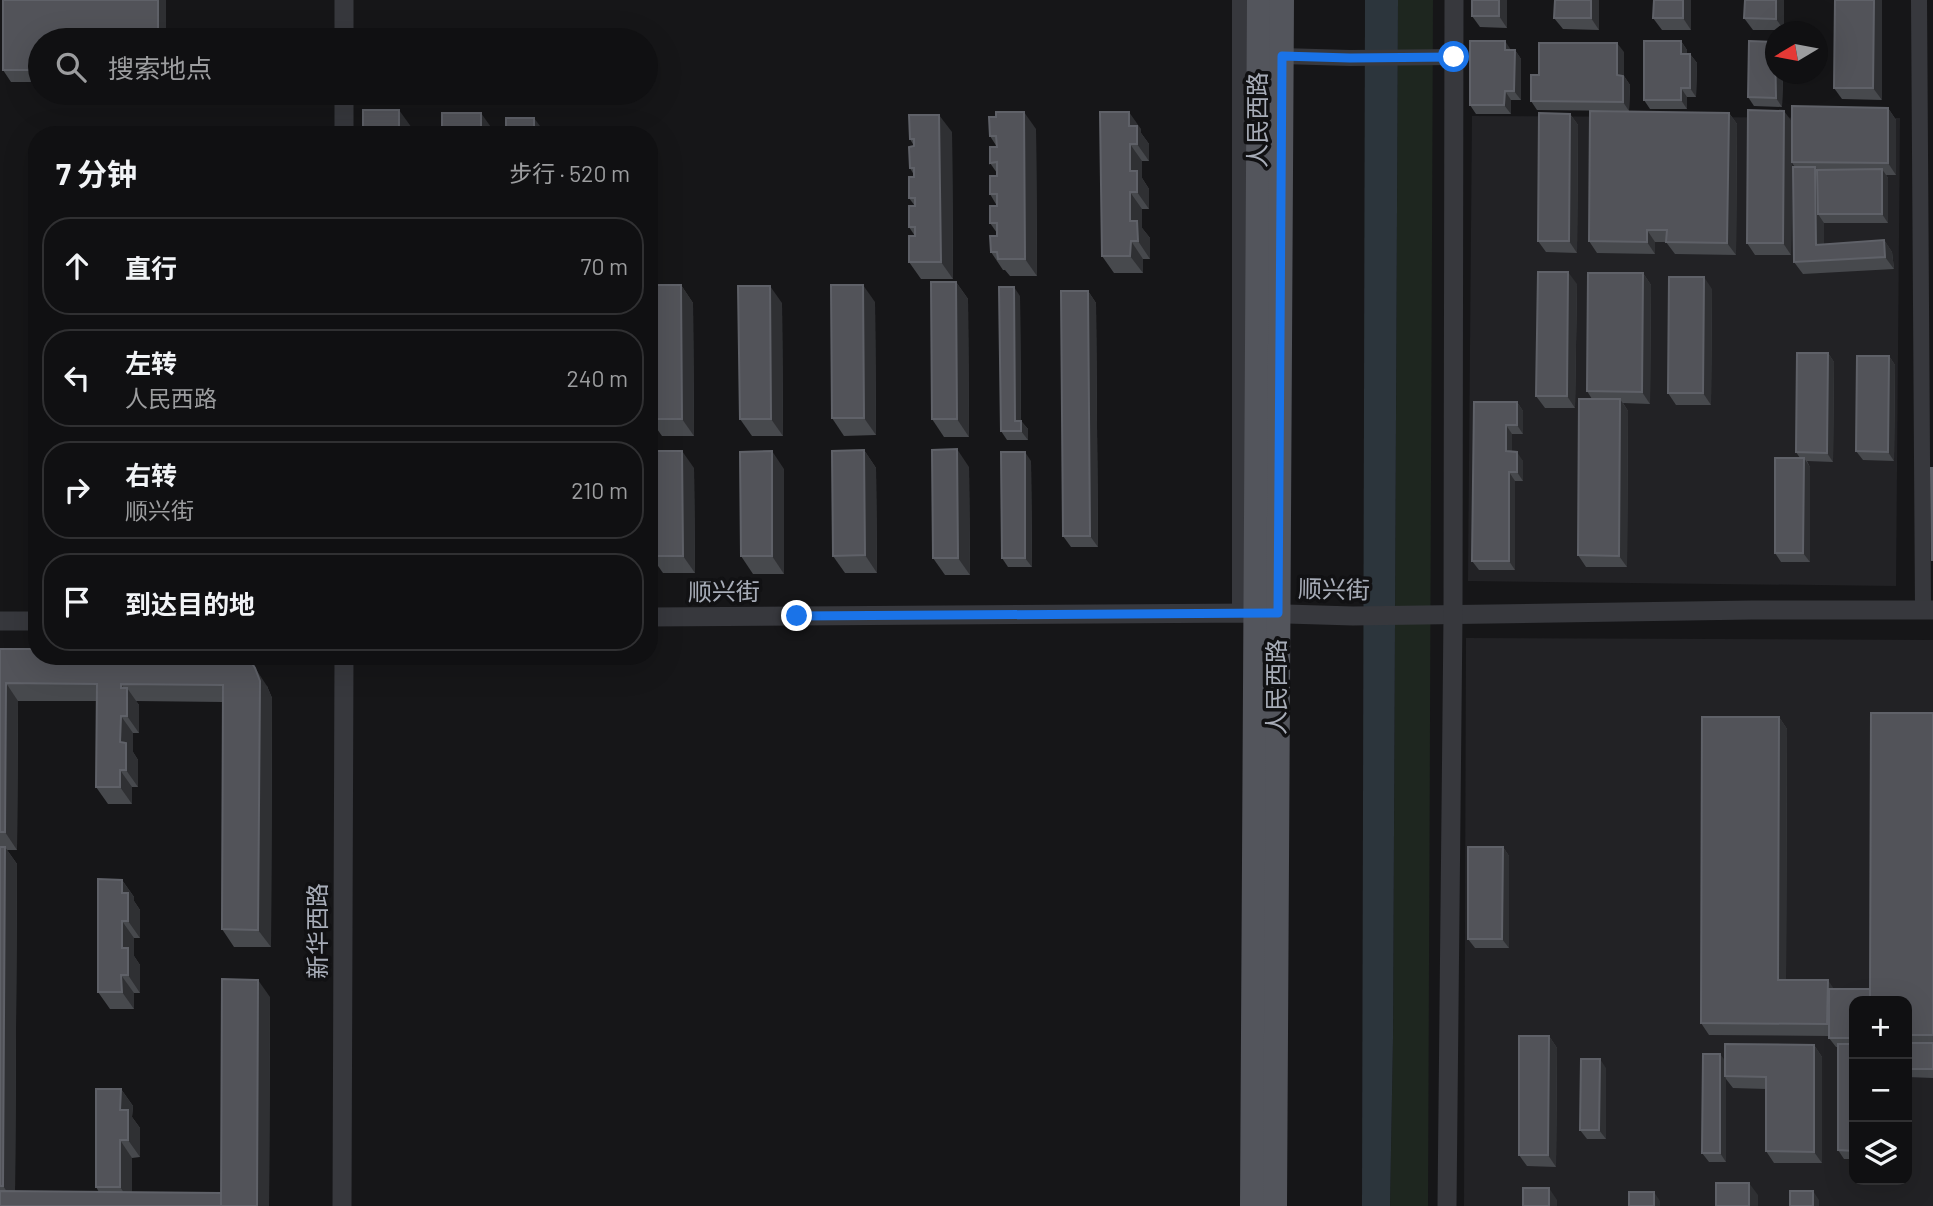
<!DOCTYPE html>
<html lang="zh">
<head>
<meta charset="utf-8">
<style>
  :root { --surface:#101012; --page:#19191b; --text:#f1f3f6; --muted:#9c9d9f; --line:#303032 }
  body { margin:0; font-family:Barlow,"Noto Sans SC",sans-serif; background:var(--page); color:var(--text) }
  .controls { position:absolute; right:21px; bottom:21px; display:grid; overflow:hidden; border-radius:14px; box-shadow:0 7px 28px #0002 }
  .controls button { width:63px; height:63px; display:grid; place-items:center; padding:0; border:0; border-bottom:2px solid var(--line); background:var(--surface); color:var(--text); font:35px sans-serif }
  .compass { position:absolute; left:1765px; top:21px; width:63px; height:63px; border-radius:50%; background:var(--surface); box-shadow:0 7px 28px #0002; rotate:260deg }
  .stop { position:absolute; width:21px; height:21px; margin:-16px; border:5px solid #1a73e8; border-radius:50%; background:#fff }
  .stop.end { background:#1a73e8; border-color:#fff; box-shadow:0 2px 7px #0008 }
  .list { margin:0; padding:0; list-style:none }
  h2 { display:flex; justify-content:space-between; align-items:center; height:91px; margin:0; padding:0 28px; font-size:30px }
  h2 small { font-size:23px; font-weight:400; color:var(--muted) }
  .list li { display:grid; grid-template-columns:46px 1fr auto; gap:21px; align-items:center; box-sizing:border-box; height:98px; margin:0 14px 14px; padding:0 14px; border:2px solid var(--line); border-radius:28px }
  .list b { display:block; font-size:26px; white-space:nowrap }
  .list p { margin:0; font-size:23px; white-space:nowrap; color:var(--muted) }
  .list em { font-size:23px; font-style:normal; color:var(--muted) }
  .icon { flex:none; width:38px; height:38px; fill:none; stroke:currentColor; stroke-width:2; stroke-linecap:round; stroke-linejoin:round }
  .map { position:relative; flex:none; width:1933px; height:1206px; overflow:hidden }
  .search { position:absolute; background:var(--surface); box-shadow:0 7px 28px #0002; left:28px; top:28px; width:630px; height:77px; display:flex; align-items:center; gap:18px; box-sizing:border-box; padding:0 24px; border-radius:38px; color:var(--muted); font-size:26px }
  .panel { position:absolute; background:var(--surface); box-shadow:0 7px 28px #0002; left:28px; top:126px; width:630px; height:539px; border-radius:28px }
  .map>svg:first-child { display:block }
  .built { fill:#222225; fill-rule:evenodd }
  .green { fill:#1e261f }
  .water { fill:#2c353c }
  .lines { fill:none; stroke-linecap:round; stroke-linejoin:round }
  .minor { stroke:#37383d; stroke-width:16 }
  .tertiary { stroke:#37383d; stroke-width:19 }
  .primary { stroke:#53555c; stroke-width:24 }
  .wall { fill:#47494d }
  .shaded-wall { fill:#2f3033 }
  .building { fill:#525359; stroke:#5f6168; stroke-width:2 }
  .route { stroke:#1a73e8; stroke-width:9 }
  .labels { text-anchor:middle; stroke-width:7; stroke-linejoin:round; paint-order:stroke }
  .street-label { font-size:24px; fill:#a8adb8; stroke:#111113 }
</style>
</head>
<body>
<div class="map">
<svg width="1933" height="1206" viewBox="0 0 1933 1206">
  <rect width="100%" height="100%" fill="#161618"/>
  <g class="built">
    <path d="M1472,116L1900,118L1896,586L1468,581Z"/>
    <path d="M1466,638L1933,640V1206H1464ZM1854,1001H1907V1180H1854Z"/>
  </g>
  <path class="green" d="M1398,0H1433L1428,1206H1390L1393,1038Z"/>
  <path class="water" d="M1365,0H1398L1393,1038L1390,1206H1362Z"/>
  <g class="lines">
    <g class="minor">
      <path d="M1240,0V613"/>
      <path d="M1919,0L1923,610"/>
      <path d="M1282,56L1350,58L1454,57"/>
    </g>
    <g class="tertiary">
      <path d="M344,0V40"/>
      <path d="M344,93V135"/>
      <path d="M649,617L1255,613L1353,616L1752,610H1933"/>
      <path d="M0,621H37"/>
      <path d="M342,1206L344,656"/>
      <path d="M1447,1206L1453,615L1454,0"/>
    </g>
    <g class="primary">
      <path d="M1252,1206L1259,0"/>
      <path d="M1275,1206L1282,0"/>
    </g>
  </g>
  <g class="wall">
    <path d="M3,0H166V40H40V82H11L3,70Z"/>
    <path d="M1472,0H1507V28L1480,27L1472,16Z"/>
    <path d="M1555,0H1599V30L1563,29L1554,18Z"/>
    <path d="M1654,0H1691V30H1662L1653,18Z"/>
    <path d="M1745,0H1784V30H1753L1744,18Z"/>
    <path d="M1835,0L1882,100L1842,99L1834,88Z"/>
    <path d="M1681,41L1687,50V54H1690L1697,63L1696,97H1687V109H1650L1644,100Z"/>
    <path d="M1511,50H1515L1521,59V100H1511V114H1476L1470,105Z"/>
    <path d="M1624,52V76L1630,85L1629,111L1537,110L1531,101L1539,75Z"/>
    <path d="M1775,74H1783L1782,107L1754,106L1748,97Z"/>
    <path d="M1888,108L1896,120V175H1886L1888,178V223H1824V244L1884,240L1892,252L1894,269L1803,274L1794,262L1795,167L1792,163L1791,255H1755L1747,243L1792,122Z"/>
    <path d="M1100,112L1141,129V133L1149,144V161H1142V178L1149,189V209H1142V228L1150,238V259H1143V273H1114L1102,256Z"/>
    <path d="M1729,113L1737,124L1736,255L1675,254L1666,242H1655V254L1597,253L1589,241Z"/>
    <path d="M1570,114L1578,125L1577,253L1546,252L1538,241Z"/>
    <path d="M1036,129L1037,276H1010L1005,270H1003L991,252L997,236V233L990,223L997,206L990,194L997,176V173L990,163L997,147L990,136Z"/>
    <path d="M952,132L953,279H921L909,262L915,236L909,227L915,206L909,198L914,175L910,168L914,146L910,139Z"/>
    <path d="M1643,273L1651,285L1650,404L1623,403L1628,411L1627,567H1586L1578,555L1592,399L1587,391Z"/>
    <path d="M956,282L968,299L969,437H944L932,419Z"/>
    <path d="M1577,284L1575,408H1545L1536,396Z"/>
    <path d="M681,285L693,303L694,436H662L650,419Z"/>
    <path d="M1712,289L1711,405H1676L1668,393Z"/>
    <path d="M1088,291L1096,303L1098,547H1071L1063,536Z"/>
    <path d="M1020,296L1021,421L1028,429V440H1007L1001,431Z"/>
    <path d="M875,302L876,435L844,436L832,418Z"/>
    <path d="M782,303L783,436H752L740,419Z"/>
    <path d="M1828,353L1834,362L1833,462L1807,461L1810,467V562H1781L1775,553L1800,458L1796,452Z"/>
    <path d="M1889,356L1895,365L1894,461L1863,460L1856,451Z"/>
    <path d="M1474,402H1517L1523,411V434H1512V452L1523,461V481H1515V570H1479L1472,561Z"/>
    <path d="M864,450L876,468L877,573H845L833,556Z"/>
    <path d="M1031,461L1032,567H1008L1002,558Z"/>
    <path d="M969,467L970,575H945L933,558Z"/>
    <path d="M694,468L695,573H663L651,556Z"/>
    <path d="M784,469V574H753L741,556Z"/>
    <path d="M0,649L267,686L272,698L271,947H234L222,929L223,702L136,701L139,705V733H133V752L138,760V787H132V804H108L96,787L97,701H18L17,850H7L17,864L15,1191L99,1192L96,1187L121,1089L133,1106L132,1117L140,1128V1157L132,1158V1192L221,1193L270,997L269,1206H0Z"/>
    <path d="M1933,713V1078L1907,1077V1001H1854V1159H1844L1838,1150V1047H1836L1829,1038V1036L1709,1035L1701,1023L1779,717L1787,729L1786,980L1834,989H1870Z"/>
    <path d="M1503,847L1509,856V948H1475L1468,939Z"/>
    <path d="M122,880L134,897V901L140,910V938H134V956L140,965V993H134V1009H110L98,992Z"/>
    <path d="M1549,1036L1557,1048L1556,1167L1527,1166L1519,1155Z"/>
    <path d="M1814,1045L1822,1057V1163H1774L1766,1151V1089L1733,1088L1726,1079V1162H1709L1702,1153L1725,1061Z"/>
    <path d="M1606,1068V1139H1587L1580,1130Z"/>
  </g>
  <g class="shaded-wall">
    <rect x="158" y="0" width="8" height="40"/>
    <path d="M1499,0H1507V28L1499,16Z"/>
    <path d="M1591,0H1599V30L1591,18Z"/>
    <path d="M1683,0H1691V30L1683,18Z"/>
    <path d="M1776,0H1784V30L1776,19Z"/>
    <path d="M1874,0H1882V100L1873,88Z"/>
    <path d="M1505,41L1511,50H1505Z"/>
    <path d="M1681,41L1687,50V63L1681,54Z"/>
    <path d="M1617,43L1624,52V76L1630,85L1629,111L1623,102L1617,75Z"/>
    <path d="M1515,50L1521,59V100L1514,91Z"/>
    <path d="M1690,54L1697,63L1696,97L1690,88Z"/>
    <path d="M1776,74H1783L1782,107L1776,98Z"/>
    <path d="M1681,88L1687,97V109L1681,100Z"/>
    <path d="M1505,91L1511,100V114L1504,105Z"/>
    <path d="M1888,108L1896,120V175L1888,163Z"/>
    <path d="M399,110L412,128V135H399Z"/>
    <path d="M1784,111L1793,123L1791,255L1783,243Z"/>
    <path d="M1024,112L1036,129L1037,276L1025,259Z"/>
    <path d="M1129,112L1141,129V133L1149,144V161L1137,144L1129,126Z"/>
    <path d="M481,113L493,130V135H481Z"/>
    <path d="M1729,113L1737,124L1736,255L1727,243Z"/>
    <path d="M1570,114L1578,125L1577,253L1569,241Z"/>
    <path d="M939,115L952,132L953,279L941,262Z"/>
    <path d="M534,118L543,130V135H534Z"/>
    <path d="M1130,144L1142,161V178L1149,189V209L1137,192L1130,171Z"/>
    <path d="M1815,167L1824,179L1818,214L1824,223V256L1816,245Z"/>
    <path d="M1882,169L1888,178V223L1882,214Z"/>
    <path d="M1130,192L1142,209V228L1150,238V259L1138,241L1130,221Z"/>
    <path d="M1647,230L1655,242V254L1647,242Z"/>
    <path d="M1884,240L1892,252L1894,269L1885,257Z"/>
    <path d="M1131,241L1143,259V273L1130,256Z"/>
    <path d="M1568,272L1577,284L1575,408L1567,396Z"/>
    <path d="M1643,273L1651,285L1650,404L1642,392Z"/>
    <path d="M1704,277L1712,289L1711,405L1703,393Z"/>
    <path d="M956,282L968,299L969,437L957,419Z"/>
    <path d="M681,285L693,303L694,436L682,419Z"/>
    <path d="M863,285L875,302L876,435L864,418Z"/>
    <path d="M770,286L782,303L783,436L771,419Z"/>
    <path d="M1014,287L1020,296L1021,430L1015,421Z"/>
    <path d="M1088,291L1096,303L1098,547L1090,536Z"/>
    <path d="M1828,353L1834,362L1833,462L1827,453Z"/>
    <path d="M1889,356L1895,365L1894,461L1888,452Z"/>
    <path d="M1620,399L1628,411L1627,567L1619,556Z"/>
    <path d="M1517,402L1523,411V434L1517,425Z"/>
    <path d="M1021,421L1028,429V440L1021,431Z"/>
    <path d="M1506,425L1512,434V460L1506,451Z"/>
    <path d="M957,449L969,467L970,575L958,558Z"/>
    <path d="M864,450L876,468L877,573L865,555Z"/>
    <path d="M682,451L694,468L695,573L683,556Z"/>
    <path d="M772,451L784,469V574L772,556Z"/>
    <path d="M1025,452L1031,461L1032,567L1025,558Z"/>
    <path d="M1517,452L1523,461V481L1517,472Z"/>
    <path d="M1804,458L1810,467V562L1803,553Z"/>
    <path d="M1509,472L1515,481V570L1509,561Z"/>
    <path d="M248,657L267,686L272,698L271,947L258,930Z"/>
    <path d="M6,683L18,701L17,850L5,832Z"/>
    <path d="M121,684L127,693V688L139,705V733L127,716Z"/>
    <path d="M121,716L133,733V752L138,760V787L126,770L120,742Z"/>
    <path d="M1779,717L1787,729L1786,992L1778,980Z"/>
    <path d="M120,770L132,787V804L120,787Z"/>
    <path d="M5,847L17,864L15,1203L3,1186Z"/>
    <path d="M1503,847L1509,856V948L1502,939Z"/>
    <path d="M122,880L134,897V901L140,910V938L128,921L122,893Z"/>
    <path d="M122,921L134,938V956L140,965V993L128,975L122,948Z"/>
    <path d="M121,975L134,993V1009L122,992Z"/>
    <path d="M258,980L270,997L269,1206H257Z"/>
    <path d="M1828,980L1836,992V1036L1827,1024Z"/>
    <path d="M1549,1036L1557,1048L1556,1167L1548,1155Z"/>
    <path d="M1814,1045L1822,1057V1163L1814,1152Z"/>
    <path d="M1720,1054L1727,1063L1725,1076L1726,1079V1162L1720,1153Z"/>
    <path d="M1600,1059L1606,1068V1139L1599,1130Z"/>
    <path d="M121,1089L133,1106L132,1117L140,1128V1157L128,1140L120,1110Z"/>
    <path d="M120,1140L132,1158V1204L120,1187Z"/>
    <path d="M1749,1183L1758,1195V1206H1749Z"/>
    <path d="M1549,1188L1557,1200V1206H1549Z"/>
    <path d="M1813,1191L1819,1200V1206H1813Z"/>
    <path d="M1654,1192L1660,1201V1206H1654Z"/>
  </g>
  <g class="building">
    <path d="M3,0H158V40H40V70H3Z"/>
    <rect x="1472" y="0" width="27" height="16"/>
    <path d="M1555,0H1591V18H1554Z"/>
    <path d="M1654,0H1683V18H1653Z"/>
    <path d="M1745,0H1776V19L1744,18Z"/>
    <path d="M1835,0H1874L1873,88H1834Z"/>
    <path d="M1470,41H1505V50H1515L1514,91H1505L1504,105H1470Z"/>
    <path d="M1644,41H1681V54H1690V88H1681V100H1644Z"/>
    <path d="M1749,41L1775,42L1776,98L1748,97Z"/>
    <path d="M1539,43H1617V75L1623,76V102L1531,101V75H1539Z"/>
    <path d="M1792,106L1888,108V163L1792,162Z"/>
    <rect x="363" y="110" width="36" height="25"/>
    <path d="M1748,110L1784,111L1783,243H1747Z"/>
    <path d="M1590,111L1729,113L1727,243L1666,242L1667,230H1647V242L1589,241Z"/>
    <path d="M996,112H1024L1025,259H998L997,252H991L990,236H997V223H990V206H997V194H990V176H997V162L990,163V147H997L996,136H990L989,117H996Z"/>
    <path d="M1100,112H1129V126H1137V144H1130V171H1137V192H1130V221H1137L1138,241H1131L1130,256H1102Z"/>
    <rect x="442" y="113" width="39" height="22"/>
    <path d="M1539,113L1570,114L1569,241H1538Z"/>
    <path d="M909,115H939L941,262H909V236H915V227H909V206H915V198H909V177H914V168H910L909,147L914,146V139H910Z"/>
    <rect x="506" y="118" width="28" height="17"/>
    <path d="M1793,167H1815L1816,245L1884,240L1885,257L1794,262Z"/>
    <path d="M1882,169V214H1818L1817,170Z"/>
    <path d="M1538,272H1568L1567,396H1536Z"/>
    <path d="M1588,273H1643L1642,392L1587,391Z"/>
    <path d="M1669,277H1704L1703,393H1668Z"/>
    <path d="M931,282H956L957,419H932Z"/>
    <path d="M649,285H681L682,419H650Z"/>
    <path d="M831,285H863L864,418H832Z"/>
    <path d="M738,286H770L771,419H740Z"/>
    <path d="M999,287H1014L1015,421H1021V431H1001Z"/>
    <path d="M1061,291H1088L1090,536H1063Z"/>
    <path d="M1797,353H1828L1827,453L1796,452Z"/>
    <path d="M1857,356H1889L1888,452L1856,451Z"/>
    <path d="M1579,399H1620L1619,556L1578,555Z"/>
    <path d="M1474,402H1517V425H1506V451L1517,452V472H1509V561H1472Z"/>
    <path d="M957,449L958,558H933L932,450Z"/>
    <path d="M864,450L865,555L833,556L832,451Z"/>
    <path d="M650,451H682L683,556H651Z"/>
    <path d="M772,451V556H741L740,452Z"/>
    <path d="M1001,452H1025V558H1002Z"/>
    <path d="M1775,458H1804L1803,553H1775Z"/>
    <path d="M1931,468H1933V560H1932Z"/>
    <path d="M0,649H37V656L248,657L255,668L260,681L258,930L222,929L223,685L121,684V688H127V716H121L120,742L126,743V770H120V787H96L97,684L6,683L5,832H0Z"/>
    <path d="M1871,713H1933V1035H1907V1001H1870Z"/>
    <path d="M1702,717H1779L1778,980H1828L1827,1024L1701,1023Z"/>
    <path d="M0,847H5L3,1186H0Z"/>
    <path d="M1468,847H1503L1502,939H1468Z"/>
    <path d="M98,879L122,880V893H128V921H122V948H128V975H121L122,992H98Z"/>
    <path d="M222,979L258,980L257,1206H221Z"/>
    <path d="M1829,989H1870V1001H1854V1038H1829Z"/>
    <path d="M1519,1036H1549L1548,1155H1519Z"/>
    <rect x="1907" y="1043" width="26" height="26"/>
    <path d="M1725,1044L1814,1045V1152L1766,1151V1077L1725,1076Z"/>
    <path d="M1838,1044H1854V1151L1838,1150Z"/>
    <path d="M1703,1054H1720V1153H1702Z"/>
    <path d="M1581,1059H1600L1599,1130H1580Z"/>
    <path d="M96,1089H121L120,1110H128V1140H120V1187H96Z"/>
    <rect x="1716" y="1183" width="33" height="23"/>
    <rect x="1523" y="1188" width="26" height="18"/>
    <path d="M0,1191L221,1193V1206H0Z"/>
    <rect x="1790" y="1191" width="23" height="15"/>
    <rect x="1629" y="1192" width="25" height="14"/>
  </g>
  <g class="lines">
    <path class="route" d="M797,616L1278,613L1282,56L1350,58L1454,57"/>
  </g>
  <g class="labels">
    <g class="street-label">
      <text transform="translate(1258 120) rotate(-90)" y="8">人民西路</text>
      <text transform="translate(1334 590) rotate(1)" y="8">顺兴街</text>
      <text x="724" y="600">顺兴街</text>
      <text transform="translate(1277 687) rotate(-90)" y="8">人民西路</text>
      <text transform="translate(318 931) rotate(-90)" y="8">新华西路</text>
    </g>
  </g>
</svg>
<div class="controls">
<button>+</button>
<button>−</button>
<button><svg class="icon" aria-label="layers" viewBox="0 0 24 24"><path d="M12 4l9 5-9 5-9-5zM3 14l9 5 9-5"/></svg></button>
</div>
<svg class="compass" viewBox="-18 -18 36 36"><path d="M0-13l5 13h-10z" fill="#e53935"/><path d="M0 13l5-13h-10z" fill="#9c9d9f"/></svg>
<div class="stop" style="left:1454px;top:57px"></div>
<div class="stop end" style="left:797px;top:616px"></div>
<div class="search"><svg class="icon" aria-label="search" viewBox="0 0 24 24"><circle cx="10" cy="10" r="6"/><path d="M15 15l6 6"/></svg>搜索地点</div>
<section class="panel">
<h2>7 分钟<small>步行 · 520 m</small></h2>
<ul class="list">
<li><svg class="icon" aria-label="ahead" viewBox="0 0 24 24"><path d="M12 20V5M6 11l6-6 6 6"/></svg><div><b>直行</b></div><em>70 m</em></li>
<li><svg class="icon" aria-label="left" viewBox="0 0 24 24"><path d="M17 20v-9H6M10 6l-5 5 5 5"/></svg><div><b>左转</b><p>人民西路</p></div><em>240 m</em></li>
<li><svg class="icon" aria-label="right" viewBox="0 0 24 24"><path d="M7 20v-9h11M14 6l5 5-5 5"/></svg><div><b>右转</b><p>顺兴街</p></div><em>210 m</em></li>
<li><svg class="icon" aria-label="arrive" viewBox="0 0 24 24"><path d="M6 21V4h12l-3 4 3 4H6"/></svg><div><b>到达目的地</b></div></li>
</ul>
</section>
</div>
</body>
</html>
